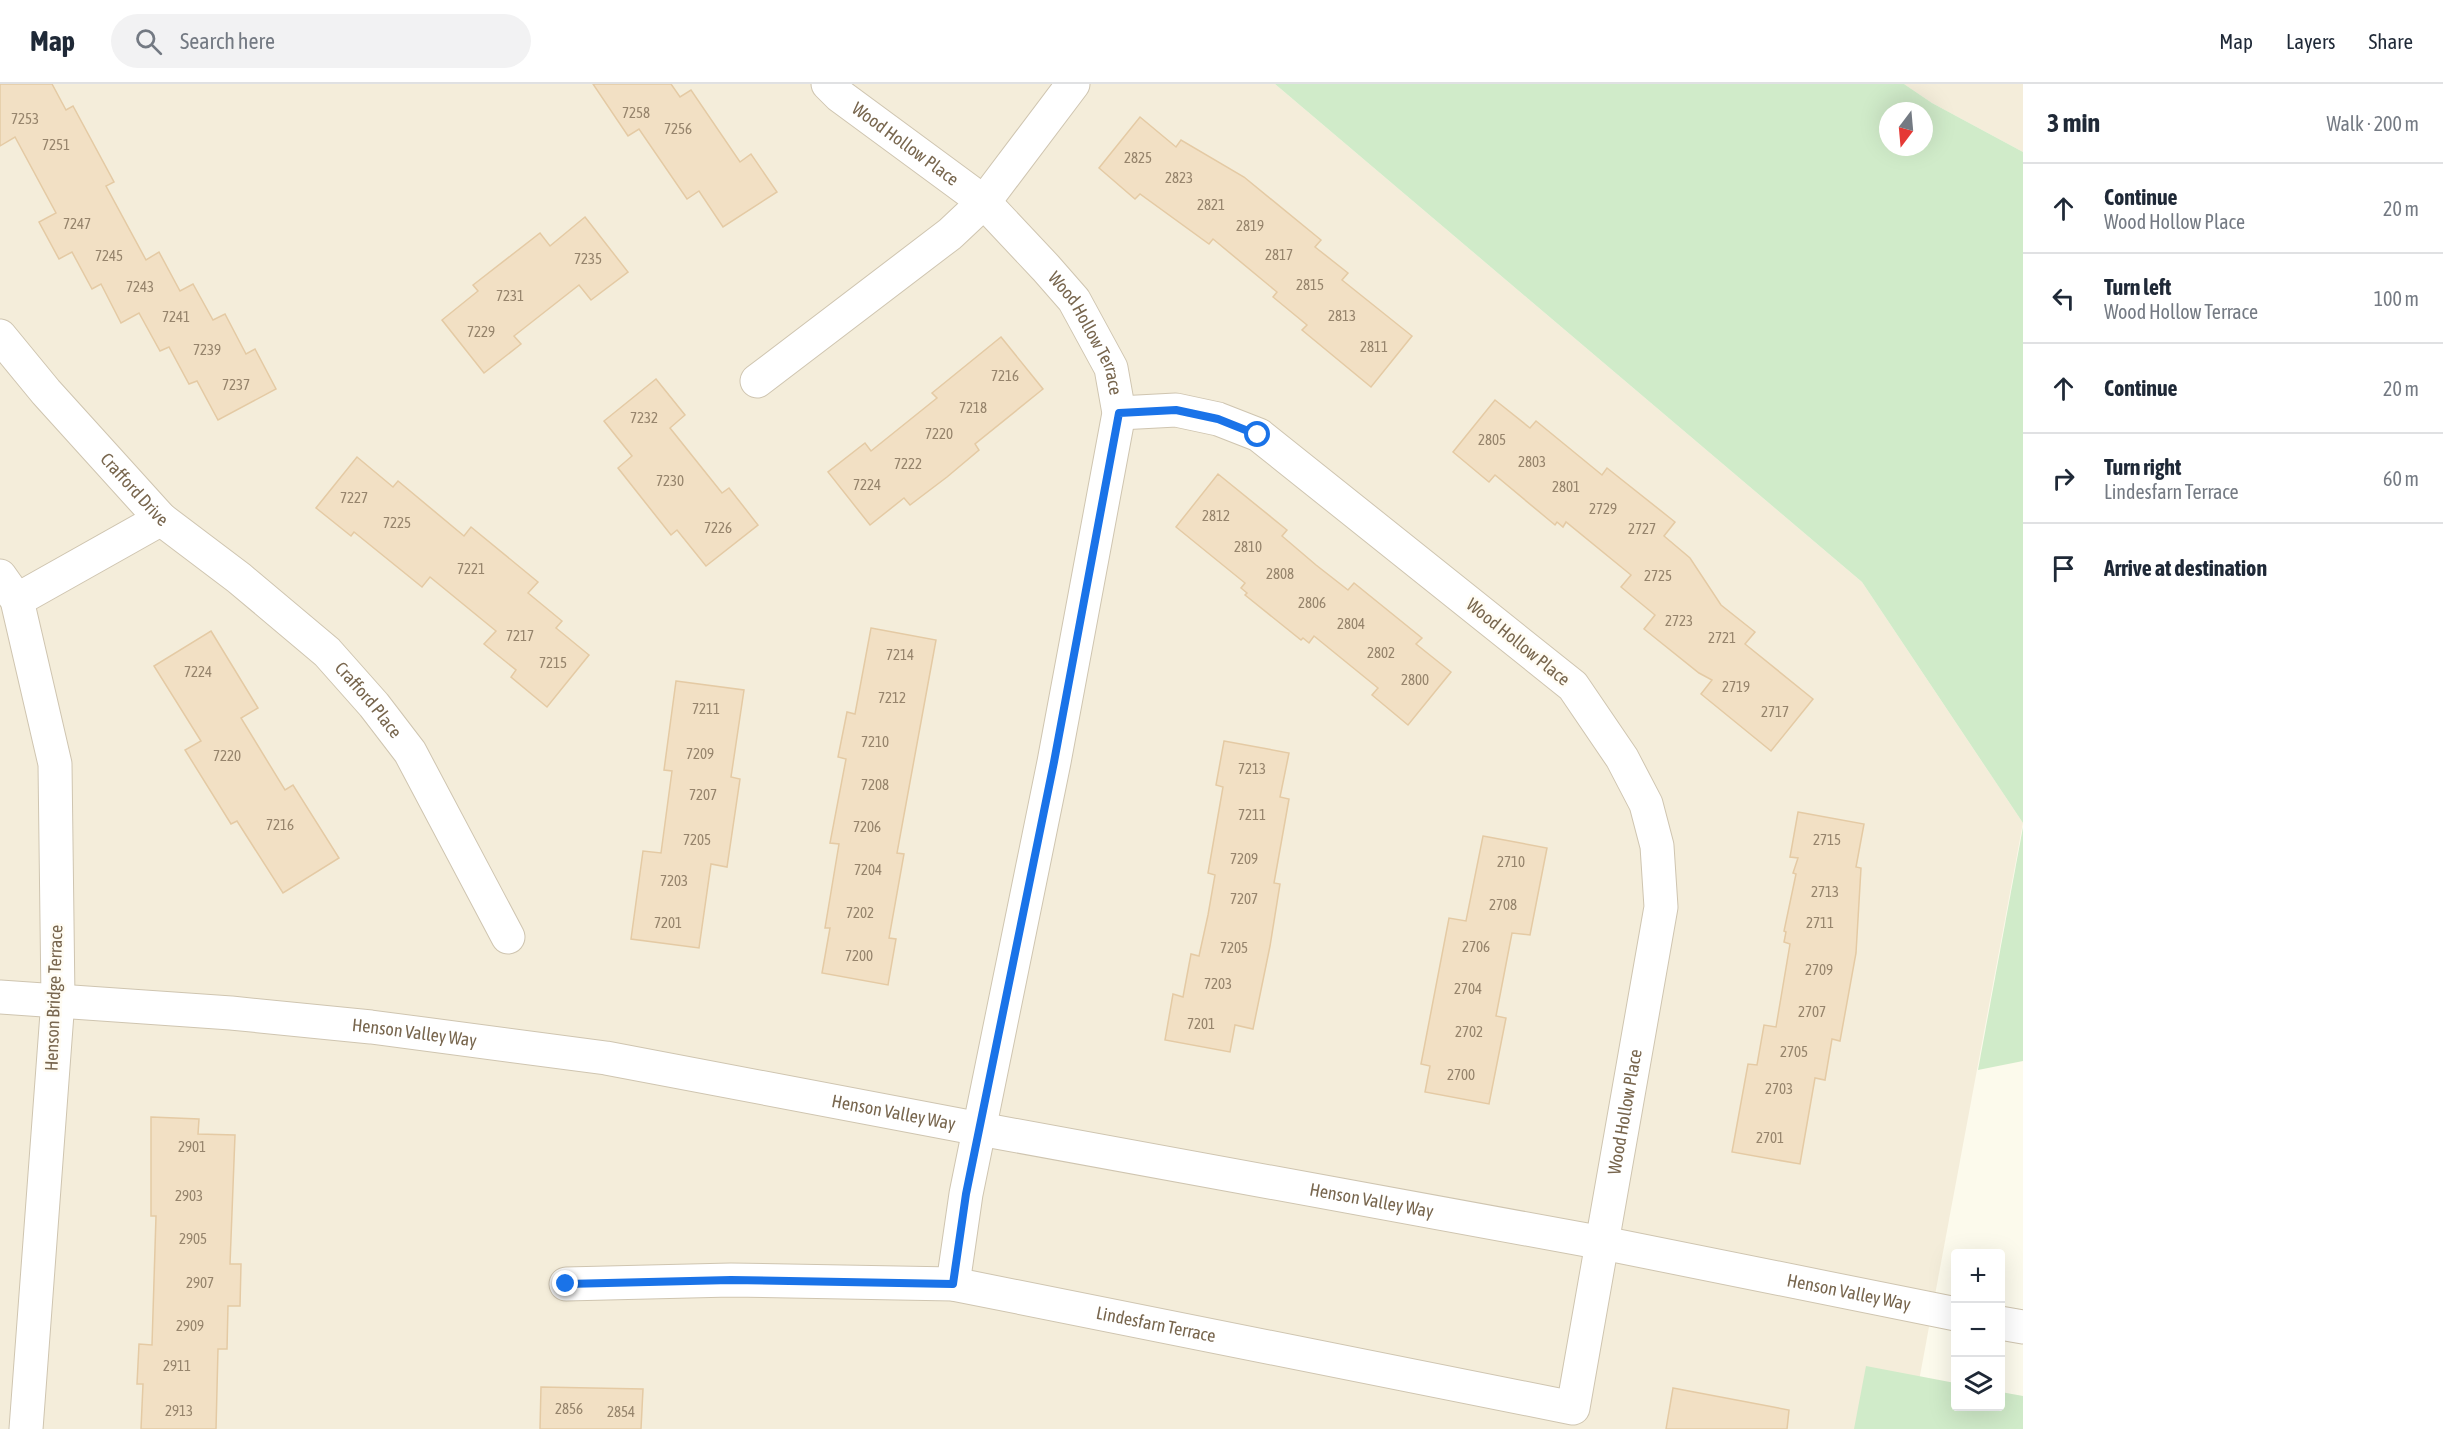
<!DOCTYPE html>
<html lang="en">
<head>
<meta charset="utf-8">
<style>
	body { margin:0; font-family:"Asap Condensed",sans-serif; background:#f2f2f3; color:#1f2937 }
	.controls { position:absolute; right:18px; bottom:18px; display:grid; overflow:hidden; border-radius:6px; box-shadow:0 6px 24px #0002 }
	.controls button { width:54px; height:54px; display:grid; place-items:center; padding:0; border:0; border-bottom:2px solid #e0e1e3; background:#fff; color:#1f2937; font:30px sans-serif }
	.compass { position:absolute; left:1879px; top:18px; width:54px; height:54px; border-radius:50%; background:#fff; box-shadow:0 6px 24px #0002; rotate:196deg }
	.stop { position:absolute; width:18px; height:18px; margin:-14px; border:4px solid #1a73e8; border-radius:50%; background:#fff }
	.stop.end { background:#1a73e8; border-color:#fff; box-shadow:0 2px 6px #0008 }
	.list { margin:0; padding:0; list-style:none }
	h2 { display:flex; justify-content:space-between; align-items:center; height:78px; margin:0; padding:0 24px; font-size:26px }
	h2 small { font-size:20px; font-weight:400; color:#747a83 }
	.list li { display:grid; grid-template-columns:39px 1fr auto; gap:18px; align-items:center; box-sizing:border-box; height:90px; padding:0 24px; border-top:2px solid #e0e1e3 }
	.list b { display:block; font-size:22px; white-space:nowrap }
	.list p { margin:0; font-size:20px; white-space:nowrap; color:#747a83 }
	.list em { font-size:20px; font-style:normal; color:#747a83 }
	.icon { flex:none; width:33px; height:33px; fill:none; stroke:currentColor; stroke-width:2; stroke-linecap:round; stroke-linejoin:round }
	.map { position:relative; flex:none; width:2023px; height:1345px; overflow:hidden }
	header { display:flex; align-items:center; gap:36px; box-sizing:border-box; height:84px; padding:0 30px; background:#fff; border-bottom:2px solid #e0e1e3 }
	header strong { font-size:28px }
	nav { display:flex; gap:33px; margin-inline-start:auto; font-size:21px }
	.search { width:420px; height:54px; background:#f2f2f3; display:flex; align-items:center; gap:15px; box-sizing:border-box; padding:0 21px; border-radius:33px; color:#747a83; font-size:22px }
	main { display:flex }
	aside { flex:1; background:#fff }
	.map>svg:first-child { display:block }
	.residential { fill:#f4edda }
	.green { fill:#d0ebc9; fill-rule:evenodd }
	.building { fill:#f2e0c4; stroke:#e4caa4; stroke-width:1.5 }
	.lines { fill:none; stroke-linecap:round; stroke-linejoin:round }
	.minor-casing { stroke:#cfc5b0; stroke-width:35 }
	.minor { stroke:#fff; stroke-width:33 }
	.route { stroke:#1a73e8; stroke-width:8 }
	.labels { text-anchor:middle; stroke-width:5; stroke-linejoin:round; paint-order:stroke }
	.number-label { font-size:15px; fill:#96846c }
	.street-label { font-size:18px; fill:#78664e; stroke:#fffcf3 }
</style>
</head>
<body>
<header>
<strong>Map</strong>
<div class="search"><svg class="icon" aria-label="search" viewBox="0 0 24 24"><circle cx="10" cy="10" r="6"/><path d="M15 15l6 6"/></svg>Search here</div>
<nav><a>Map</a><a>Layers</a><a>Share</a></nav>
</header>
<main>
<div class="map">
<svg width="2023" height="1345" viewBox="0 0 2023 1345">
	<rect width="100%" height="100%" fill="#fcfaec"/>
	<g class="residential">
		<polygon points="0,0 1275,0 1862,498 2023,739 1910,1345 0,1345"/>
		<polygon points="1904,0 2023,0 2023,68 1932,19"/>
	</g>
	<g class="green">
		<path d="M1275 0H1904L1932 19 2023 68V739L1862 498ZM1888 27H1924V63H1888Z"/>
		<polygon points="2023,743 2023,977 1978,986"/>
		<polygon points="1866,1282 1955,1299 1956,1322 2000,1322 2001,1308 2023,1312 2023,1345 1854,1345"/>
	</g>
	<g class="building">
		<polygon points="0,0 52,0 66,26 73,22 114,98 106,102 146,176 159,168 180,207 193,200 213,236 225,230 246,270 255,265 276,305 218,336 197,297 189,300 169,263 160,267 139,229 121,239 101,200 92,205 72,168 59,175 39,138 56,129 15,53 0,62"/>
		<polygon points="593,0 671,0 680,13 691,6 740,78 751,70 777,108 723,143 699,107 687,115 639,45 628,52"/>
		<polygon points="1140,33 1176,63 1181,56 1244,93 1321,156 1315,163 1348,189 1342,196 1412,252 1371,303 1302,246 1307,241 1273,213 1277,208 1213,155 1209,160 1140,110 1135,115 1099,84"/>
		<polygon points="585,133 628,188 591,216 579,201 514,252 521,260 484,289 442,236 478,207 473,201 540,149 550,162"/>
		<polygon points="1001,253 1043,305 975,360 979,366 947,393 910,421 904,414 870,441 828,388 865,359 871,367 937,314 932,309"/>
		<polygon points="656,295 685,331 670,344 722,409 729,404 758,441 706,482 677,446 671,451 618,384 632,372 604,337"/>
		<polygon points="1495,316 1530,344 1536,337 1602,391 1607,384 1675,438 1664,452 1690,474 1721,521 1755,548 1745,560 1813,615 1771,667 1701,610 1712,596 1699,589 1644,545 1655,531 1621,503 1631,491 1566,438 1563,443 1557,438 1555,441 1495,391 1489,398 1453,368"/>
		<polygon points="357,373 393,403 398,397 464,452 471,443 538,498 528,509 562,537 556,544 589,571 547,623 511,593 516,586 484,560 496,547 430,493 422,503 354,448 351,452 316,424"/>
		<polygon points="1218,390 1287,446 1282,452 1316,481 1348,506 1354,499 1422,554 1416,560 1451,588 1408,641 1372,611 1378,604 1314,552 1309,559 1303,554 1301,556 1245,511 1247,509 1241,504 1245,499 1176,443"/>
		<polygon points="871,544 936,556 897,769 904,770 889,854 896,855 888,901 822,889 830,844 825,844 839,760 830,759 846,675 838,673 847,628 855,630"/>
		<polygon points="211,547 258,624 241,634 285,706 293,701 339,774 283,809 237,737 231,740 185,666 201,657 154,582"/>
		<polygon points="676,597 744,606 731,693 740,695 727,783 711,780 699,864 631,855 643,767 661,769 672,687 664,686"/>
		<polygon points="1224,657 1289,669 1280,713 1289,715 1274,799 1280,800 1270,862 1253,945 1235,941 1230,968 1165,956 1173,910 1183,913 1191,870 1199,872 1208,831 1215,791 1208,789 1223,703 1216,701"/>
		<polygon points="1798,728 1864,740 1856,783 1861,784 1856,869 1840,957 1832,955 1825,996 1815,994 1800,1080 1732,1068 1748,980 1757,981 1764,941 1776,943 1790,860 1784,858 1786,848 1784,847 1796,790 1793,789 1798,774 1790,773"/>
		<polygon points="1483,752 1547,764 1530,851 1512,849 1496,932 1506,934 1489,1020 1425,1008 1430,982 1421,980 1449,834 1466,837"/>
		<polygon points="151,1033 199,1035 198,1050 235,1051 230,1180 241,1180 240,1222 228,1222 227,1265 218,1265 216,1345 141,1345 143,1300 137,1300 139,1260 152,1261 156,1132 151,1132"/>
		<polygon points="541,1303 643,1305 641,1345 540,1345"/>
		<polygon points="1673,1304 1789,1326 1787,1345 1666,1345"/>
	</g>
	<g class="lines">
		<g class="minor-casing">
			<g id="minor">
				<path id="s1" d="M828 0 840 12 984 118 1046 184 1074 216 1111 284 1119 329 1054 678 966 1110 953 1200"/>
				<path id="s2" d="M0 252 46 308 161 435 239 494 327 568 374 621 410 668 508 853"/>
				<polyline points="757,297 950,150 984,118 1073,0"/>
				<polyline points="0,492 17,516 55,680 58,916 26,1345"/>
				<polyline points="17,516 161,435"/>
				<path id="s3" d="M0 913 231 929 371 943 606 974 980 1045 1603 1159 1956 1230"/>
				<path id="s4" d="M566 1200 731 1196 953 1200 1573 1324 1661 823 1657 762 1646 720 1622 674 1573 602 1259 351 1218 335 1176 326 1119 329"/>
				<polyline points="2000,1239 2023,1243"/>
			</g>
		</g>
		<use href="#minor" class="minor"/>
	</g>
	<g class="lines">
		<polyline class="route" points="566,1200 731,1196 953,1200 966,1110 1054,678 1119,329 1176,326 1218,335 1258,351"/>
	</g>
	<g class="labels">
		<g class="number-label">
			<text x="636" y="34">7258</text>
			<text x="25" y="40">7253</text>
			<text x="678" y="50">7256</text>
			<text x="56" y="66">7251</text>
			<text x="1138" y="79">2825</text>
			<text x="1179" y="99">2823</text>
			<text x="1211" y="126">2821</text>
			<text x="77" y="145">7247</text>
			<text x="1250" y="147">2819</text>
			<text x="1279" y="176">2817</text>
			<text x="109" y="177">7245</text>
			<text x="588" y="180">7235</text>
			<text x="1310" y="206">2815</text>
			<text x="140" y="208">7243</text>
			<text x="510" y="217">7231</text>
			<text x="1342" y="237">2813</text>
			<text x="176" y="238">7241</text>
			<text x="481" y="253">7229</text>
			<text x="1374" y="268">2811</text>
			<text x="207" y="271">7239</text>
			<text x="1005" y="297">7216</text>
			<text x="236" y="306">7237</text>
			<text x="973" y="329">7218</text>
			<text x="644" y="339">7232</text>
			<text x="939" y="355">7220</text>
			<text x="1492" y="361">2805</text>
			<text x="1532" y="383">2803</text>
			<text x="908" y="385">7222</text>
			<text x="670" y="402">7230</text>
			<text x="867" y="406">7224</text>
			<text x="1566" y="408">2801</text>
			<text x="354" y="419">7227</text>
			<text x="1603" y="430">2729</text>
			<text x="1216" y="437">2812</text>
			<text x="397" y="444">7225</text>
			<text x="718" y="449">7226</text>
			<text x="1642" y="450">2727</text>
			<text x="1248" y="468">2810</text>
			<text x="471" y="490">7221</text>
			<text x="1280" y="495">2808</text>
			<text x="1658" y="497">2725</text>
			<text x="1312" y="524">2806</text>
			<text x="1679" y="542">2723</text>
			<text x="1351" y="545">2804</text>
			<text x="520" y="557">7217</text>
			<text x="1722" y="559">2721</text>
			<text x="1381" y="574">2802</text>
			<text x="900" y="576">7214</text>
			<text x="553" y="584">7215</text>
			<text x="198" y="593">7224</text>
			<text x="1415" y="601">2800</text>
			<text x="1736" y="608">2719</text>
			<text x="892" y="619">7212</text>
			<text x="706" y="630">7211</text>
			<text x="1775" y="633">2717</text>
			<text x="875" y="663">7210</text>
			<text x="700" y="675">7209</text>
			<text x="227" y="677">7220</text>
			<text x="1252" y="690">7213</text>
			<text x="875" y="706">7208</text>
			<text x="703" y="716">7207</text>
			<text x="1252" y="736">7211</text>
			<text x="280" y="746">7216</text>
			<text x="867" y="748">7206</text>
			<text x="697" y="761">7205</text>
			<text x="1827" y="761">2715</text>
			<text x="1244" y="780">7209</text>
			<text x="1511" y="783">2710</text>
			<text x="868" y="791">7204</text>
			<text x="674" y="802">7203</text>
			<text x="1825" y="813">2713</text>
			<text x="1244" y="820">7207</text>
			<text x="1503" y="826">2708</text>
			<text x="860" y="834">7202</text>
			<text x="668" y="844">7201</text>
			<text x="1820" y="844">2711</text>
			<text x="1476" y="868">2706</text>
			<text x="1234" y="869">7205</text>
			<text x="859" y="877">7200</text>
			<text x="1819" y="891">2709</text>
			<text x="1218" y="905">7203</text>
			<text x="1468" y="910">2704</text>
			<text x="1812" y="933">2707</text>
			<text x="1201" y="945">7201</text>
			<text x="1469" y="953">2702</text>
			<text x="1794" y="973">2705</text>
			<text x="1461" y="996">2700</text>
			<text x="1779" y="1010">2703</text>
			<text x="1770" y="1059">2701</text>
			<text x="192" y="1068">2901</text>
			<text x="189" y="1117">2903</text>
			<text x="193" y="1160">2905</text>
			<text x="200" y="1204">2907</text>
			<text x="190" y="1247">2909</text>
			<text x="177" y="1287">2911</text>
			<text x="569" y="1330">2856</text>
			<text x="179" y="1332">2913</text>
			<text x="621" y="1333">2854</text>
		</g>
		<g class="street-label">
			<text dy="6" stroke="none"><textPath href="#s1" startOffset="98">Wood Hollow Place</textPath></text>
			<text dy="6" stroke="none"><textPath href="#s1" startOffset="364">Wood Hollow Terrace</textPath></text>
			<text dy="6" stroke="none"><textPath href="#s2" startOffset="204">Crafford Drive</textPath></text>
			<text transform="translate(1518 558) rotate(39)" y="6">Wood Hollow Place</text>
			<text dy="6" stroke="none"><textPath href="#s2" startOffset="520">Crafford Place</textPath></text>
			<text transform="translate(54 914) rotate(-88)" y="6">Henson Bridge Terrace</text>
			<text dy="6" stroke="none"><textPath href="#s3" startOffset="416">Henson Valley Way</textPath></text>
			<text dy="6" stroke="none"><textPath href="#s4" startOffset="1320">Wood Hollow Place</textPath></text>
			<text dy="6" stroke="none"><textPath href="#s3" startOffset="902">Henson Valley Way</textPath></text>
			<text dy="6" stroke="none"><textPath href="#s3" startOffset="1388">Henson Valley Way</textPath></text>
			<text dy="6" stroke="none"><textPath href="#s3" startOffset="1874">Henson Valley Way</textPath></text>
			<text dy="6" stroke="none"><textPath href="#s4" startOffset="594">Lindesfarn Terrace</textPath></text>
		</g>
	</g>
</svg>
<div class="controls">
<button>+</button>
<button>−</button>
<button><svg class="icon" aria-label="layers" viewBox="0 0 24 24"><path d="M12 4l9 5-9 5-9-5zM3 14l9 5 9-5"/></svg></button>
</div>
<svg class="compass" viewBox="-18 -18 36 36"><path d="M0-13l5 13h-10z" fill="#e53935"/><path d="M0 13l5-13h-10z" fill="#747a83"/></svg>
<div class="stop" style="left:1258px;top:351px"></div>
<div class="stop end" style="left:566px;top:1200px"></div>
</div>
<aside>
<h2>3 min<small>Walk · 200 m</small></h2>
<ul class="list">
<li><svg class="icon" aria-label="ahead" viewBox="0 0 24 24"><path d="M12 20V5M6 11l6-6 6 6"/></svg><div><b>Continue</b><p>Wood Hollow Place</p></div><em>20 m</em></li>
<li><svg class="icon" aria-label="left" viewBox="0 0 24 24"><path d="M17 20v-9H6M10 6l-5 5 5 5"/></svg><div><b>Turn left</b><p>Wood Hollow Terrace</p></div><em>100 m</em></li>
<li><svg class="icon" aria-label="ahead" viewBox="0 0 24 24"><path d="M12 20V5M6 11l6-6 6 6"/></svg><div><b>Continue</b></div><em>20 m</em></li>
<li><svg class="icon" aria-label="right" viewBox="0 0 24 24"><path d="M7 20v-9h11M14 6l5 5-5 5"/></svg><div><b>Turn right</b><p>Lindesfarn Terrace</p></div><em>60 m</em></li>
<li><svg class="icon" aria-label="arrive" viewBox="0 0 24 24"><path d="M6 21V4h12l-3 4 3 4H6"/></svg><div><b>Arrive at destination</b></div></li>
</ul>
</aside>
</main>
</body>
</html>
